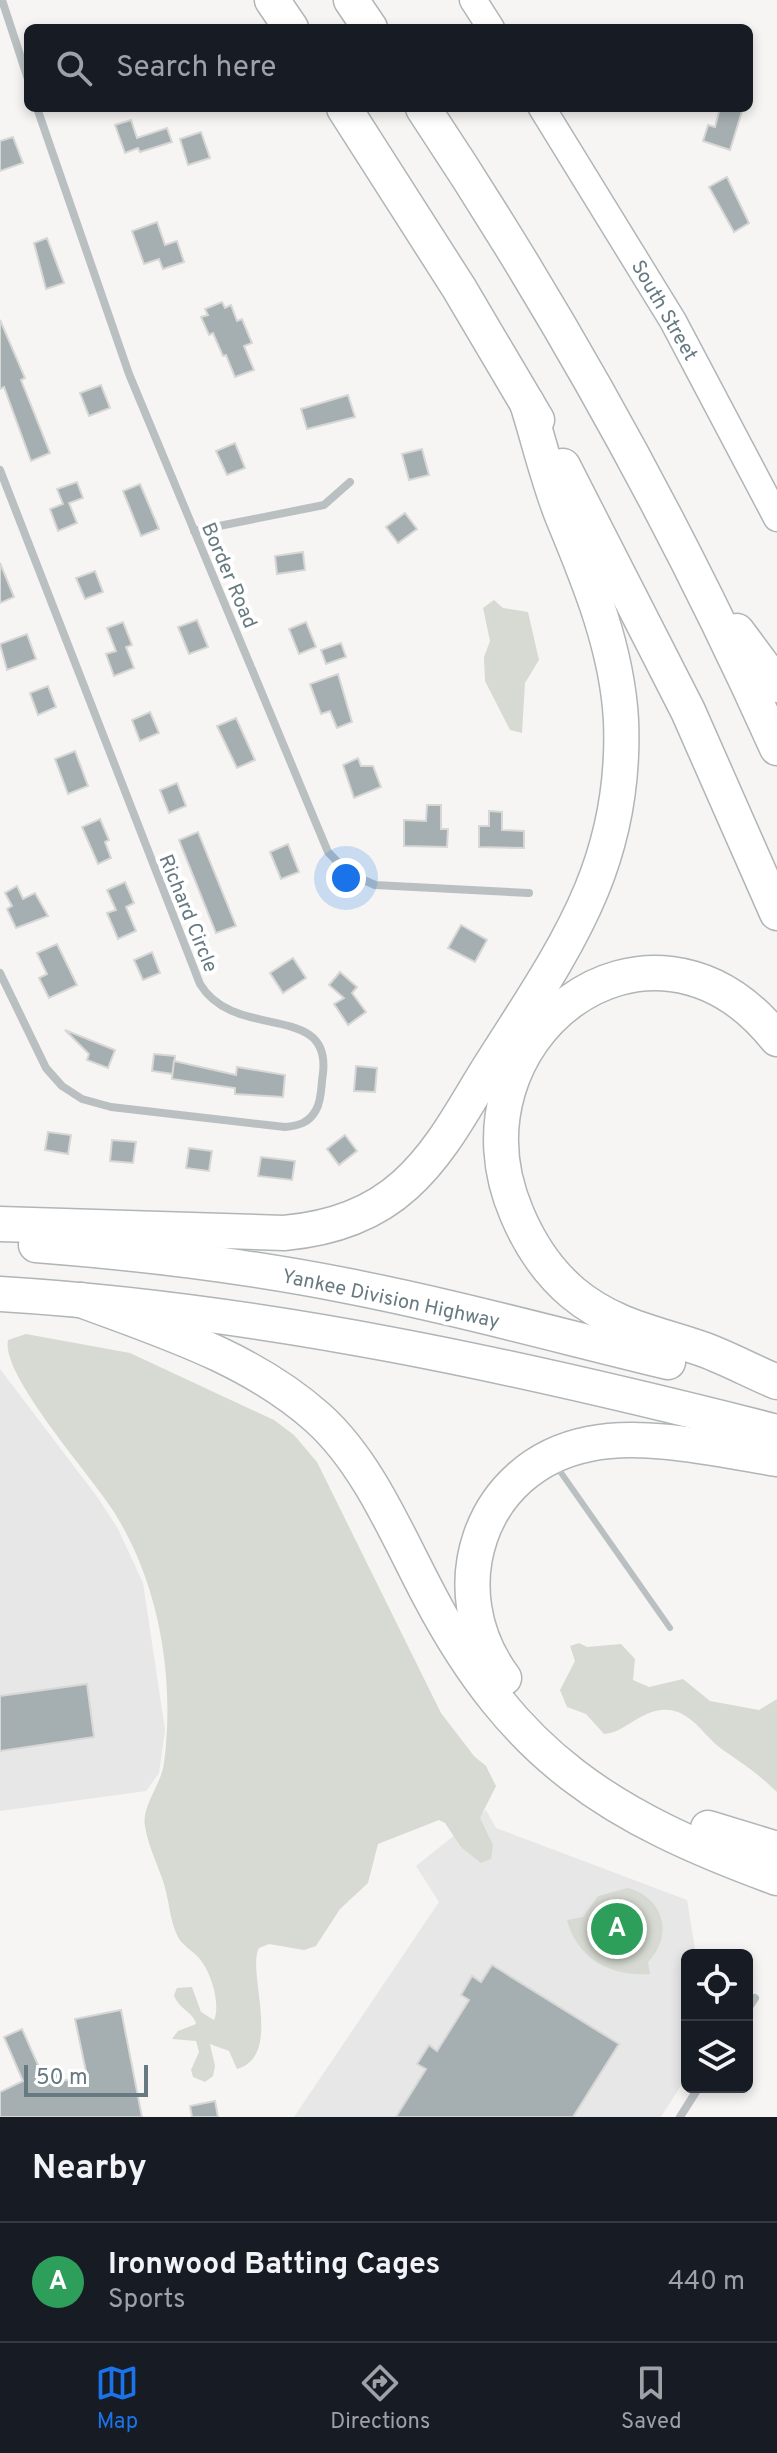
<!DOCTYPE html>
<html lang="en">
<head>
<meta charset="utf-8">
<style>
	body { margin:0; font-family:Overpass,sans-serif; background:#20242c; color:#f1f3f6 }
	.controls { position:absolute; right:24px; bottom:24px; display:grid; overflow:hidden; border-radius:12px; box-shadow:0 4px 12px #0003 }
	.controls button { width:72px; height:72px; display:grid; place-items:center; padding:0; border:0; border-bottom:2px solid #363941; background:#171b24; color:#f1f3f6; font:40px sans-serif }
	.scale { position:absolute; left:24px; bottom:20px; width:124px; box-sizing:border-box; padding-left:8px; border:4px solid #677981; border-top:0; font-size:22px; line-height:28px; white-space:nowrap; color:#677981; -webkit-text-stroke:6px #fff; paint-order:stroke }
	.you { position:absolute; left:346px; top:878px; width:28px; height:28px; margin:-20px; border:6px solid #fff; border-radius:50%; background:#1a73e8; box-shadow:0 0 0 12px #1a73e833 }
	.badge { display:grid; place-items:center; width:52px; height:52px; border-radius:50%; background:#1a73e8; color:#fff; font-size:26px; font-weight:700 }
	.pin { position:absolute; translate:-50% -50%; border:4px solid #fff; box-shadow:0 2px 8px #0006 }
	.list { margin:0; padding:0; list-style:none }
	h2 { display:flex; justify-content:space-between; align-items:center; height:104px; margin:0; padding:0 32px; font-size:34px }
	h2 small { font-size:26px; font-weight:400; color:#9ea1a6 }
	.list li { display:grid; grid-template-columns:52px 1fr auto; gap:24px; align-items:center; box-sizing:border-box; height:120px; padding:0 32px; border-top:2px solid #363941 }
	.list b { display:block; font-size:30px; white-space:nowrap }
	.list p { margin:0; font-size:26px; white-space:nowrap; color:#9ea1a6 }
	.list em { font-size:26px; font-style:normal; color:#9ea1a6 }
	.icon { flex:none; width:44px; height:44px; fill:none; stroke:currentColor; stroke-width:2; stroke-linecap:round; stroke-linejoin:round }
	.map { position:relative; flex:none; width:777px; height:2117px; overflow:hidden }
	.search { position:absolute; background:#171b24; box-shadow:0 4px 12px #0003; left:24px; right:24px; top:24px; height:88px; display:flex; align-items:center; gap:20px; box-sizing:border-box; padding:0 28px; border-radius:12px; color:#9ea1a6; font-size:30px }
	.sheet { height:224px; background:#171b24 }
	nav { display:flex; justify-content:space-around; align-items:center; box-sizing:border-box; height:112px; border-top:2px solid #363941; background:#171b24; font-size:22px; color:#9ea1a6 }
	nav a { display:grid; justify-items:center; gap:4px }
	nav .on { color:#1a73e8 }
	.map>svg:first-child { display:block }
	.built { fill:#e6e7e6 }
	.green { fill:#d6dad2 }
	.building { fill:#a5aeb1; stroke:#d7d7d5; stroke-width:2 }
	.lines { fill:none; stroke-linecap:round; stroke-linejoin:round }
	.secondary-casing { stroke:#afb6b9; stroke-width:29 }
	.highway-casing { stroke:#b0b5b7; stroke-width:37 }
	.lane { stroke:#bac0c2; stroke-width:6 }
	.street { stroke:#bac0c2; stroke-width:8 }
	.secondary { stroke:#fff; stroke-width:26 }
	.highway { stroke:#fff; stroke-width:34 }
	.labels { text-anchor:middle; stroke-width:8; stroke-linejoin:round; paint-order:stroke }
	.street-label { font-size:20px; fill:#677981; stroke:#fff }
</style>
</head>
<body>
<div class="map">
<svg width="777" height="2117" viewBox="0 0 777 2117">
	<rect width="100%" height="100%" fill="#f6f5f3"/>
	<g class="built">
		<polygon points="0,1369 98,1498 118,1529 143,1583 165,1730 159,1773 146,1791 0,1811"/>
		<polygon points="486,1810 496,1828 687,1900 696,1955 687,1955 687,2076 661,2117 294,2117 439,1902 416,1866"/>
	</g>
	<g class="green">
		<polygon points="494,600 503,608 528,612 539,660 525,683 522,733 510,730 485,681 484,657 490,641 483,608"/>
		<path d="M26 1334 130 1353 274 1420 294 1435 317 1462 441 1713 474 1756 486 1766 496 1786 480 1818 493 1845 491 1859 481 1863 461 1847 445 1823 439 1820 378 1844 368 1883 340 1909 316 1946 304 1950 269 1944 259 1948C246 1971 284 2056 237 2069L229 2051 210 2044 215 2066 213 2076 205 2082 193 2077 191 2070 199 2052 196 2041 172 2039 178 2031 196 2024C194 2012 178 2009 174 1995L177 1988 192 1987 201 2012 214 2020C221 2004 211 1972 199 1958 193 1951 182 1945 178 1937 170 1922 169 1900 164 1884 158 1865 148 1846 145 1826 141 1807 162 1783 164 1763 175 1679 160 1585 114 1512 94 1479 0 1375 8 1340Z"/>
		<path d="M579 1643 587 1647 621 1644 635 1659 633 1680 649 1687 683 1679 710 1701 759 1710 777 1699V1792C756 1772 746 1766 723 1750 703 1736 690 1707 661 1710 637 1713 624 1733 604 1734L586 1714 567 1707 560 1690 575 1661 570 1646Z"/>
		<path d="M628 1888C664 1898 674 1935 648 1962L650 1974C612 1977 577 1959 567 1920L583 1917 598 1896Z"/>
	</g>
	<g class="building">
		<polygon points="720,108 743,108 730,150 703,141 708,125 715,127"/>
		<polygon points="131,120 137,138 167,128 172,142 140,152 138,148 125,153 115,125"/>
		<polygon points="201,132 210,158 188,165 180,139"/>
		<polygon points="13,137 23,163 0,171 0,141"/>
		<polygon points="727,177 749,223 734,232 709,187"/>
		<polygon points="157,222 165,245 177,241 184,262 163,269 159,259 144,264 132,231"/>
		<polygon points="47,238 64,283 46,289 34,243"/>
		<polygon points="222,302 225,308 231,305 237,321 242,319 252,343 244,346 254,370 235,377 226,355 223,356 213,333 209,335 201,317 208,315 205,309"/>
		<polygon points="0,320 25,378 21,380 50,453 31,461 4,387 0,389"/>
		<polygon points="101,385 110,408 89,416 80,393"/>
		<polygon points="348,395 355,417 307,429 301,409"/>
		<polygon points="235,443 245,468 227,475 216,451"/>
		<polygon points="422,449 429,475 409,480 402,454"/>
		<polygon points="77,482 83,498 69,503 77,523 58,531 50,509 63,504 57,489"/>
		<polygon points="140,484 159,529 141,536 123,491"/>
		<polygon points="405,513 417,529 398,543 386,527"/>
		<polygon points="303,552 305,570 277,574 275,556"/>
		<polygon points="0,563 14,597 0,603"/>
		<polygon points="95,571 103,592 85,599 76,578"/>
		<polygon points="197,620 208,647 189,654 178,627"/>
		<polygon points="123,622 132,645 126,647 134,668 114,676 106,654 116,651 107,628"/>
		<polygon points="306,622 316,647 299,654 289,629"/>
		<polygon points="27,634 36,659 7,670 0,644"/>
		<polygon points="341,643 346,657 326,664 321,650"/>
		<polygon points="338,674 352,722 337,728 330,711 321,714 310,684"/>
		<polygon points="48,686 56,707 38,715 30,693"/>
		<polygon points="150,712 159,733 140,741 132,720"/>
		<polygon points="236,718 255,760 237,768 217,726"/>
		<polygon points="75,751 88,786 68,794 55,759"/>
		<polygon points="358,758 361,766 373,766 381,787 354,798 343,765"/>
		<polygon points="177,783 186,806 169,813 160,790"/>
		<polygon points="427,805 441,805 441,829 448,829 447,847 404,846 404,820 426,821"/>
		<polygon points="489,811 502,812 502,830 524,831 524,848 479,847 479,826 489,826"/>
		<polygon points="100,819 109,840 105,842 111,858 98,864 82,827"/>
		<polygon points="198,832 236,926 216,933 179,840"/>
		<polygon points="288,844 299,872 281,879 270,852"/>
		<polygon points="125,882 134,903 126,907 136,931 118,939 107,913 116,910 107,890"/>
		<polygon points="17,886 23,899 35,893 48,916 16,928 7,909 12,906 5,893"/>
		<polygon points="461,925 487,940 475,962 448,948"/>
		<polygon points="57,944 77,985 49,998 39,978 47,974 37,953"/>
		<polygon points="152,952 160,973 143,980 134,960"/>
		<polygon points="293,958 306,978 283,993 270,973"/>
		<polygon points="340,972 357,987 352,993 366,1012 348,1025 334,1004 344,998 329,985"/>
		<polygon points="65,1030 115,1050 108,1068 87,1060 89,1054"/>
		<polygon points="154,1054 175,1056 173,1074 152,1071"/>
		<polygon points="174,1061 236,1075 237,1067 285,1075 283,1097 235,1094 235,1088 172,1079"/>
		<polygon points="356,1066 377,1068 375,1092 354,1091"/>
		<polygon points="48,1132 71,1135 68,1154 45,1150"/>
		<polygon points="345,1135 357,1151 339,1165 327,1149"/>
		<polygon points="112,1140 136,1142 133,1163 110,1161"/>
		<polygon points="189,1148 212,1151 209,1171 186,1168"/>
		<polygon points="261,1157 295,1161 292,1180 258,1176"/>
		<polygon points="87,1684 94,1737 0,1751 0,1696"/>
		<polygon points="632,1905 641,1936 610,1914 626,1914"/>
		<polygon points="492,1965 619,2044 573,2117 396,2117 426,2069 417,2064 429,2045 437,2051 469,2000 461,1995 472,1976 481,1982"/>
		<polygon points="121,2010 142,2117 0,2117 0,2092 23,2081 4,2037 22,2029 42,2074 56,2068 61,2081 87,2076 75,2019"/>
		<polygon points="215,2101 218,2117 192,2117 190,2106"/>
	</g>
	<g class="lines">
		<g class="secondary-casing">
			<g id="secondary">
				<polyline points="473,0 491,28"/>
				<polyline points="542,108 673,321 777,518"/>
			</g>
		</g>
		<g class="highway-casing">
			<g id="highway">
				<polyline points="272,0 291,28"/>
				<polyline points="351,0 370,28"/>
				<polyline points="344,108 459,288 537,420"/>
				<path d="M423 108C558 311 677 525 777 748"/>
				<polyline points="563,466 688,711 777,913"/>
				<polyline points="737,631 777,685"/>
				<path d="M777 1039C649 878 442 1041 517 1214 530 1245 547 1271 573 1293 614 1327 657 1333 705 1350 729 1359 753 1372 777 1382"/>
				<path d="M0 1224 284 1233C329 1229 371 1216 405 1185 443 1151 465 1105 492 1063 565 948 627 864 621 720 617 649 590 583 563 518 548 481 539 441 527 403"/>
				<path d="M36 1245C139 1253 241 1265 343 1285 452 1306 560 1336 668 1362"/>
				<path d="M0 1294C264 1310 522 1367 777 1432"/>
				<path d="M81 1300C164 1331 251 1358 318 1418 369 1464 398 1537 430 1597 515 1758 610 1817 777 1878"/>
				<path d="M504 1678C439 1591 478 1466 589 1444 645 1432 721 1450 777 1459"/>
				<polyline points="708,1828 777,1849"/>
			</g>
		</g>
		<polyline class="lane" points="557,1467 670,1628"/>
		<g class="street">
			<polyline points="2,0 28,79"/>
			<polyline points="37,108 129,374 328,852 348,873 375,885 529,893"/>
			<path d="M0 470 200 984C235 1042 331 1001 323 1073 321 1085 322 1100 316 1110 309 1123 298 1126 285 1127L111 1107 82 1099 62 1086 46 1068 0 973"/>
			<polyline points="194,531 324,505 350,482"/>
			<polyline points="747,2010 755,1998"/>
			<polyline points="680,2117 699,2087"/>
		</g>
		<use href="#secondary" class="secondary"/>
		<use href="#highway" class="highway"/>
	</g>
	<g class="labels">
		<g class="street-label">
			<text transform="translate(665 310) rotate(60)" y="7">South Street</text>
			<text transform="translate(230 575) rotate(67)" y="7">Border Road</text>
			<text transform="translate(189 913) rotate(68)" y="7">Richard Circle</text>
			<text transform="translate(391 1298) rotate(12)" y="7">Yankee Division Highway</text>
		</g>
	</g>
</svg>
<div class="controls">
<button><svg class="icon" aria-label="locate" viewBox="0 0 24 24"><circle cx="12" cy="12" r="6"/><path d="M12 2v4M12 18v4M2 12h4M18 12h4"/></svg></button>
<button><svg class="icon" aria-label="layers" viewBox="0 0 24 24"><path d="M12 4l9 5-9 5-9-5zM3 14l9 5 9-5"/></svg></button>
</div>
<div class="scale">50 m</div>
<div class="you"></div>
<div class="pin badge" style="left:617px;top:1929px;background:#2e9e5b">A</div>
<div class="search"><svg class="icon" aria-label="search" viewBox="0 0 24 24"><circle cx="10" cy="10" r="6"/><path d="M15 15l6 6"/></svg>Search here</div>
</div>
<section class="sheet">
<h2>Nearby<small></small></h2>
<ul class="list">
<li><span class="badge" style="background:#2e9e5b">A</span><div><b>Ironwood Batting Cages</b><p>Sports</p></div><em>440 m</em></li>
</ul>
</section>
<nav>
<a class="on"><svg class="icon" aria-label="map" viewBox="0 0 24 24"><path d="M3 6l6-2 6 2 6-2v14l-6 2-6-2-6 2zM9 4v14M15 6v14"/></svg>Map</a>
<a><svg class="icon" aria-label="directions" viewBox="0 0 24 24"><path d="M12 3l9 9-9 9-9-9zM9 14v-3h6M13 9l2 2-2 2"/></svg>Directions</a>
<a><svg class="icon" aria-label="saved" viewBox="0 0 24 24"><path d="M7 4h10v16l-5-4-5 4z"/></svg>Saved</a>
</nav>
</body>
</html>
